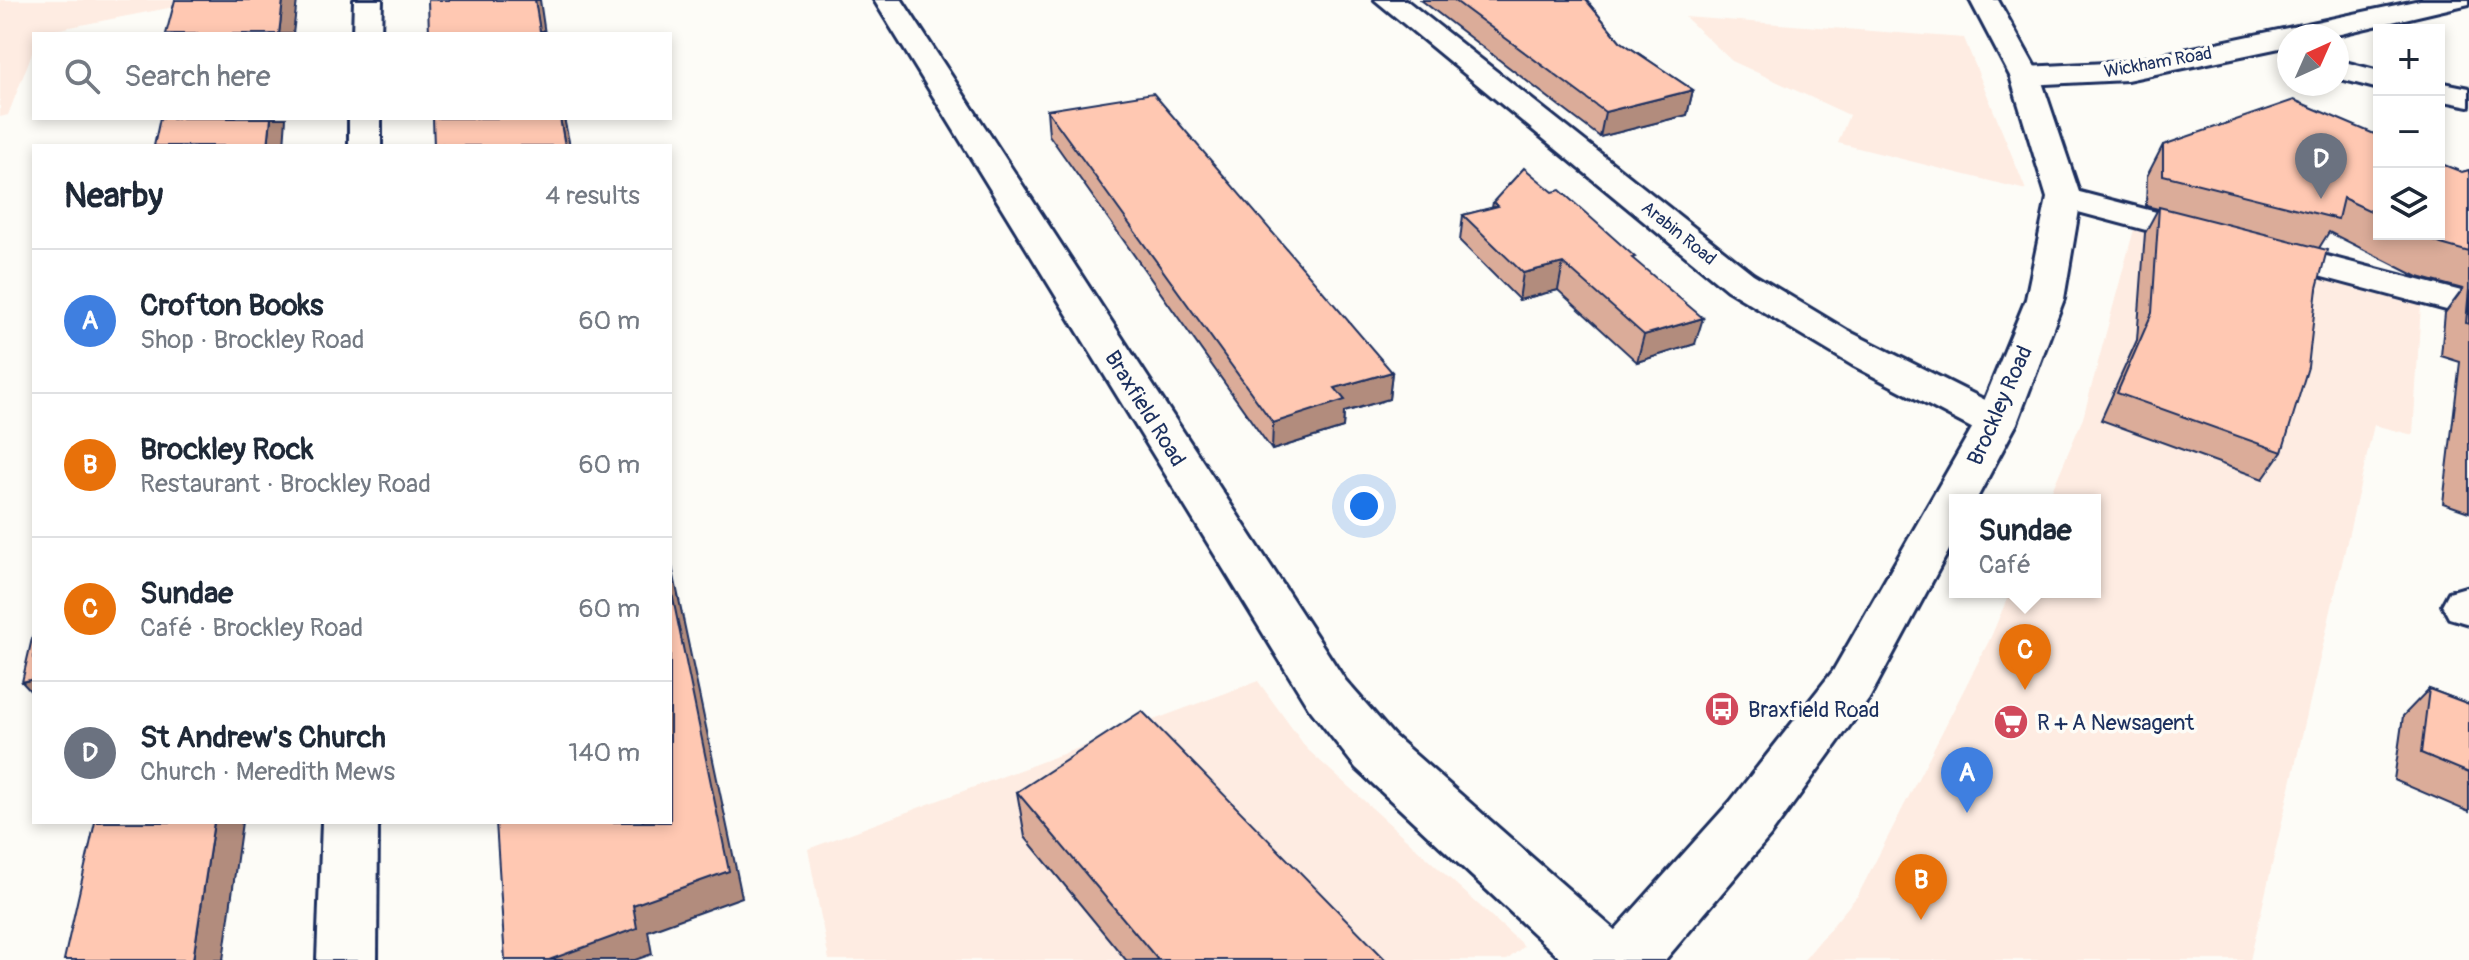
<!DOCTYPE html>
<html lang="en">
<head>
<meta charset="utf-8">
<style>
	body { margin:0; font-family:Pangolin,sans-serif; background:#f2f2f3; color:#1f2937 }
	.controls { position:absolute; right:24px; top:24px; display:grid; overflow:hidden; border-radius:0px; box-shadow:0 4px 12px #0003 }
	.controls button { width:72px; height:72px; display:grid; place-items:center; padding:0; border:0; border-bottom:2px solid #e0e1e3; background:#fff; color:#1f2937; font:40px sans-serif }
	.compass { position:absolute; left:2277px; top:24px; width:72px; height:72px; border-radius:50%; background:#fff; box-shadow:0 4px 12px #0003; rotate:45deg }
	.you { position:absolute; left:1364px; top:506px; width:28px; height:28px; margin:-20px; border:6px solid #fff; border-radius:50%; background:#1a73e8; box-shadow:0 0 0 12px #1a73e833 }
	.badge { display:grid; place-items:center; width:52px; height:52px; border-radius:50%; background:#d1495b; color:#fff; font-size:26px; font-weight:700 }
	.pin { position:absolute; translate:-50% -66px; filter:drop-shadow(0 2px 4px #0008) }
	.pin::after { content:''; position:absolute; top:42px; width:28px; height:24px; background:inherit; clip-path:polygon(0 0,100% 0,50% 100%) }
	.popup { position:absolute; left:1949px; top:494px; width:152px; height:104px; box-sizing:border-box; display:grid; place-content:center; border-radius:0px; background:#fff; filter:drop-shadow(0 2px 6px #0005); font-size:26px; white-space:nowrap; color:#747a83 }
	.popup b { font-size:30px; color:#1f2937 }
	.popup::after { content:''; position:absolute; left:50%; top:100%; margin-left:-16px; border:16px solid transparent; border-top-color:#fff }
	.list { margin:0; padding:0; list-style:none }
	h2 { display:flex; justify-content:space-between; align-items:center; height:104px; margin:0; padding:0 32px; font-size:34px }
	h2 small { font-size:26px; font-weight:400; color:#747a83 }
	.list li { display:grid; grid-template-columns:52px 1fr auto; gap:24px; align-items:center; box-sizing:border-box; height:144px; padding:0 32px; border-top:2px solid #e0e1e3 }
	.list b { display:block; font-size:30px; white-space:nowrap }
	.list p { margin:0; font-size:26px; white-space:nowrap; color:#747a83 }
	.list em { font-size:26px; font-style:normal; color:#747a83 }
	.icon { flex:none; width:44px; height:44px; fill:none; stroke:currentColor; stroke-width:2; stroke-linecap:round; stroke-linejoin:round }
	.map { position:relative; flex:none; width:2469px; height:960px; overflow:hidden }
	.search { position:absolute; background:#fff; box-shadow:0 4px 12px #0003; left:32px; top:32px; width:640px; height:88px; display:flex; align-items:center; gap:20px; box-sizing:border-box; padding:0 28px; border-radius:0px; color:#747a83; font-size:30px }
	.panel { position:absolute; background:#fff; box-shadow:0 4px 12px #0003; left:32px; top:144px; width:640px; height:680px; border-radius:0px }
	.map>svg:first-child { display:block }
	.built { fill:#feece2 }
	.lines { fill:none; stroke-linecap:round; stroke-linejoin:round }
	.minor-casing { stroke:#1b2f5e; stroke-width:6 }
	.major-casing { stroke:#1b2f5e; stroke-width:6 }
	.minor { fill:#fdfcf7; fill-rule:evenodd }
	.major { fill:#fdfcf7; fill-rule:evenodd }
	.wall { fill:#dbac99; stroke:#1b2f5e; stroke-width:2 }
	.shaded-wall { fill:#b28c7d; stroke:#1b2f5e; stroke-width:2 }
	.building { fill:#ffc8b2; stroke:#1b2f5e; stroke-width:2 }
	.labels { text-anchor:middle; stroke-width:7; stroke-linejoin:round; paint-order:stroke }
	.far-street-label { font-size:18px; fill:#1b2f5e; stroke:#fdfcf7 }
	.street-label { font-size:22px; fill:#1b2f5e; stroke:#fdfcf7 }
	.poi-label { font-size:22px; fill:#1b2f5e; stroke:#fdfcf7; text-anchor:start }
</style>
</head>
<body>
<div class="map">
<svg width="2469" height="960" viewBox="0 0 2469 960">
	<rect width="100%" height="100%" fill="#fdfcf7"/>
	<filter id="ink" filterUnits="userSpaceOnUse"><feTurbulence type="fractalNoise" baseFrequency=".0125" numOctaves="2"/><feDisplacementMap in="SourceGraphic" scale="16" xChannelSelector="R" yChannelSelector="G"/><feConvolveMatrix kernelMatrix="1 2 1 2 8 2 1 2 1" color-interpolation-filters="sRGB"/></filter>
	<g filter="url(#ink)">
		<g class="built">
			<polygon points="0,0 210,0 34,34 34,48 8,115 0,117"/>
			<polygon points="1685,17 1964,38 2026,190 1838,143 1849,115 1732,61"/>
			<polygon points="2134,229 2421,305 2413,435 2374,425 2250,960 1804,960 1858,895 1990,639 2010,592 2095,592 2095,500 2048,500 2083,418"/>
			<polygon points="1258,681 1307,749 1524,946 1507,960 829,960 808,849"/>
		</g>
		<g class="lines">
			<g class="minor-casing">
				<g id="minor">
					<polygon points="354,0 382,0 381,34 353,34"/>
					<polygon points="874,0 902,0 1345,680 1394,736 1626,940 1635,960 1562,960 1356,768 1309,708"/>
					<polygon points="1375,0 1406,0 1753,274 1848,331 2011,413 2017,423 2011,433 1996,437 1981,433 1852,365 1727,290"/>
					<polygon points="2420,0 2469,0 2469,4 2332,36 2289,36 2289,46 2127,80 2025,85 2014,82 2010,76 2014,70 2025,67 2127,62"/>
					<polygon points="2337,60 2379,71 2379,89 2337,78"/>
					<polygon points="2439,82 2469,88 2469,106 2439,100"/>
					<rect x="349" y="118" width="32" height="28"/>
					<polygon points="2064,188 2469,293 2469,316 2052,205 2047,198 2052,191"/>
					<polygon points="2466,587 2469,588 2469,624 2449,618 2442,605 2449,592"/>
					<polygon points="322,822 378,822 377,960 317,960"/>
				</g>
			</g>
			<g class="major-casing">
				<polygon id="major" points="1970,0 1998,0 2040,76 2081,198 2064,299 2017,423 1976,500 1955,500 1955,539 1869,699 1770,836 1665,960 1597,960 1606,940 1730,802 1833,671 1975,423 2026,299 2047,198 2010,76"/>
			</g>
			<use href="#minor" class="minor"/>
			<use href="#major" class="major"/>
		</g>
		<g class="wall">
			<polygon points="1421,0 1586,0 1620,41 1693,90 1687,115 1600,137"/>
			<polygon points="1047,110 1392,372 1389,399 1344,412 1343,428 1272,450 1049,135"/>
			<polygon points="2379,136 2379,234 2439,234 2462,172 2469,170 2469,512 2443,503 2460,362 2441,356 2445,313 2463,289 2418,277 2329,232 2319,248 2317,288 2282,452 2263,479 2101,420 2137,340 2145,233 2158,209 2146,206 2147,176 2163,145"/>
			<polygon points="1553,192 1635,261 1695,344 1637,362 1558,290 1519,300 1460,241 1463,215 1492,208 1493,202"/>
			<polygon points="2429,689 2469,704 2469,812 2394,780 2403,716"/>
			<polygon points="1017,792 1386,960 1126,960 1025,837"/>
		</g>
		<g class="shaded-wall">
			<polygon points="283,0 297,0 293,34 279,34"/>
			<polygon points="535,0 540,0 545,34 540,34"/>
			<polygon points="1693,90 1687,115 1600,137 1605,112"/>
			<polygon points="271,118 286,118 284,146 268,146"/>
			<polygon points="560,118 564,118 570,146 565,146"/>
			<polygon points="1563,263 1558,290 1519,300 1523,273"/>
			<polygon points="1703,318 1695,344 1637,362 1644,335"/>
			<polygon points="1392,372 1389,399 1344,412 1343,428 1272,450 1273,423 1335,388"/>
			<polygon points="670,557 742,897 648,931 652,954 635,960 549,960 633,905 670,584"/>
			<polygon points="34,679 34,695 22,682"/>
			<polygon points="214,822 242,822 223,960 193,960"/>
		</g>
		<g class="building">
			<polygon points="175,0 283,0 279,34 166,34"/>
			<polygon points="428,0 535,0 540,31 543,31 543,34 429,34"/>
			<polygon points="1454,0 1586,0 1620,41 1693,90 1605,112"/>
			<polygon points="1153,93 1392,372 1335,388 1345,400 1273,423 1047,110"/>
			<polygon points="2294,100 2379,136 2379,215 2343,198 2338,219 2163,175 2163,145"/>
			<polygon points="160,118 271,118 268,146 154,146"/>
			<polygon points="433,118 560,118 565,146 442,146 442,144 434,146"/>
			<polygon points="2439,163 2462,172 2469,170 2469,252 2441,244 2419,234 2439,234"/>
			<polygon points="1524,168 1553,192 1560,190 1635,257 1632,258 1703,318 1644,335 1563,263 1523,273 1463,215 1498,206 1493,202"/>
			<polygon points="2159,207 2327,250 2317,288 2308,367 2282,452 2117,393 2152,313"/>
			<polygon points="2469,289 2469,324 2466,323"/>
			<polygon points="670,584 729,871 633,905 637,928 549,960 505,960 496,822 670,822"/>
			<polygon points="34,630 34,679 22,682"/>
			<polygon points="2429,689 2469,704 2469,773 2421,753"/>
			<polygon points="1142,711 1386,960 1158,960 1017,792"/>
			<polygon points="95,822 214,822 193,960 64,960"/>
		</g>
	</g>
	<defs>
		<g id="bus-disc" transform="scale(1.8)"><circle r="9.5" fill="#d1495b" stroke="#fdfcf7"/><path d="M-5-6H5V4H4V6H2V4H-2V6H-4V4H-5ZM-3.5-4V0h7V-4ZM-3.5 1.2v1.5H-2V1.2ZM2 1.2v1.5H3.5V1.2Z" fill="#fff"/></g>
		<g id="supermarket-disc" transform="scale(1.8)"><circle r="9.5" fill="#d1495b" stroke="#fdfcf7"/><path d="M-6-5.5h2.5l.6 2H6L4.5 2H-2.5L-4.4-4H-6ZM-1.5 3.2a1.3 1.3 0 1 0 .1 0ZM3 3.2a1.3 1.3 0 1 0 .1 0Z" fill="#fff"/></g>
	</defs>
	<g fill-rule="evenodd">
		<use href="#bus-disc" x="1722" y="709"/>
		<use href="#supermarket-disc" x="2011" y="722"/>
	</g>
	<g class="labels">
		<g class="far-street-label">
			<text transform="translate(2158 62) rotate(-10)" y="6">Wickham Road</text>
			<text transform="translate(1679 233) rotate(39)" y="6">Arabin Road</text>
		</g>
		<g class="street-label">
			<text transform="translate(1999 405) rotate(-66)" y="8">Brockley Road</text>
			<text transform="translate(1146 408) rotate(58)" y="8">Braxfield Road</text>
		</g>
		<g class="poi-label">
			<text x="1748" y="717">Braxfield Road</text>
			<text x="2037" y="730">R + A Newsagent</text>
		</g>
	</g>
</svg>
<div class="controls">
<button>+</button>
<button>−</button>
<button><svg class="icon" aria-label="layers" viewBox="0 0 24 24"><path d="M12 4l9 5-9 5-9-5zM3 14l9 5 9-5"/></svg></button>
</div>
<svg class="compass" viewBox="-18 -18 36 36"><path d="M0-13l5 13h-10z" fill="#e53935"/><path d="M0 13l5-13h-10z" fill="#747a83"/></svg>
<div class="you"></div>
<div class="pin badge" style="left:1967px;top:813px;background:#3f7fe0">A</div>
<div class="pin badge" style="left:1921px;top:920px;background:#e8710a">B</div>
<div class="pin badge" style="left:2025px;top:690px;background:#e8710a">C</div>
<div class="popup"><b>Sundae</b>Café</div>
<div class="pin badge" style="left:2321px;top:199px;background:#6b7280">D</div>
<div class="search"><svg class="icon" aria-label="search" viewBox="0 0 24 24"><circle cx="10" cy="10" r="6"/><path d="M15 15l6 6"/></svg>Search here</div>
<section class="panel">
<h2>Nearby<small>4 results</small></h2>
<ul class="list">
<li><span class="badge" style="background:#3f7fe0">A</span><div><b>Crofton Books</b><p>Shop · Brockley Road</p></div><em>60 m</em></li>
<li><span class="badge" style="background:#e8710a">B</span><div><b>Brockley Rock</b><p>Restaurant · Brockley Road</p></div><em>60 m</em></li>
<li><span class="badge" style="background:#e8710a">C</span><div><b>Sundae</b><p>Café · Brockley Road</p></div><em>60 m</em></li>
<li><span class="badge" style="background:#6b7280">D</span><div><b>St Andrew's Church</b><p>Church · Meredith Mews</p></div><em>140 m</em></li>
</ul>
</section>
</div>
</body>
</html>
